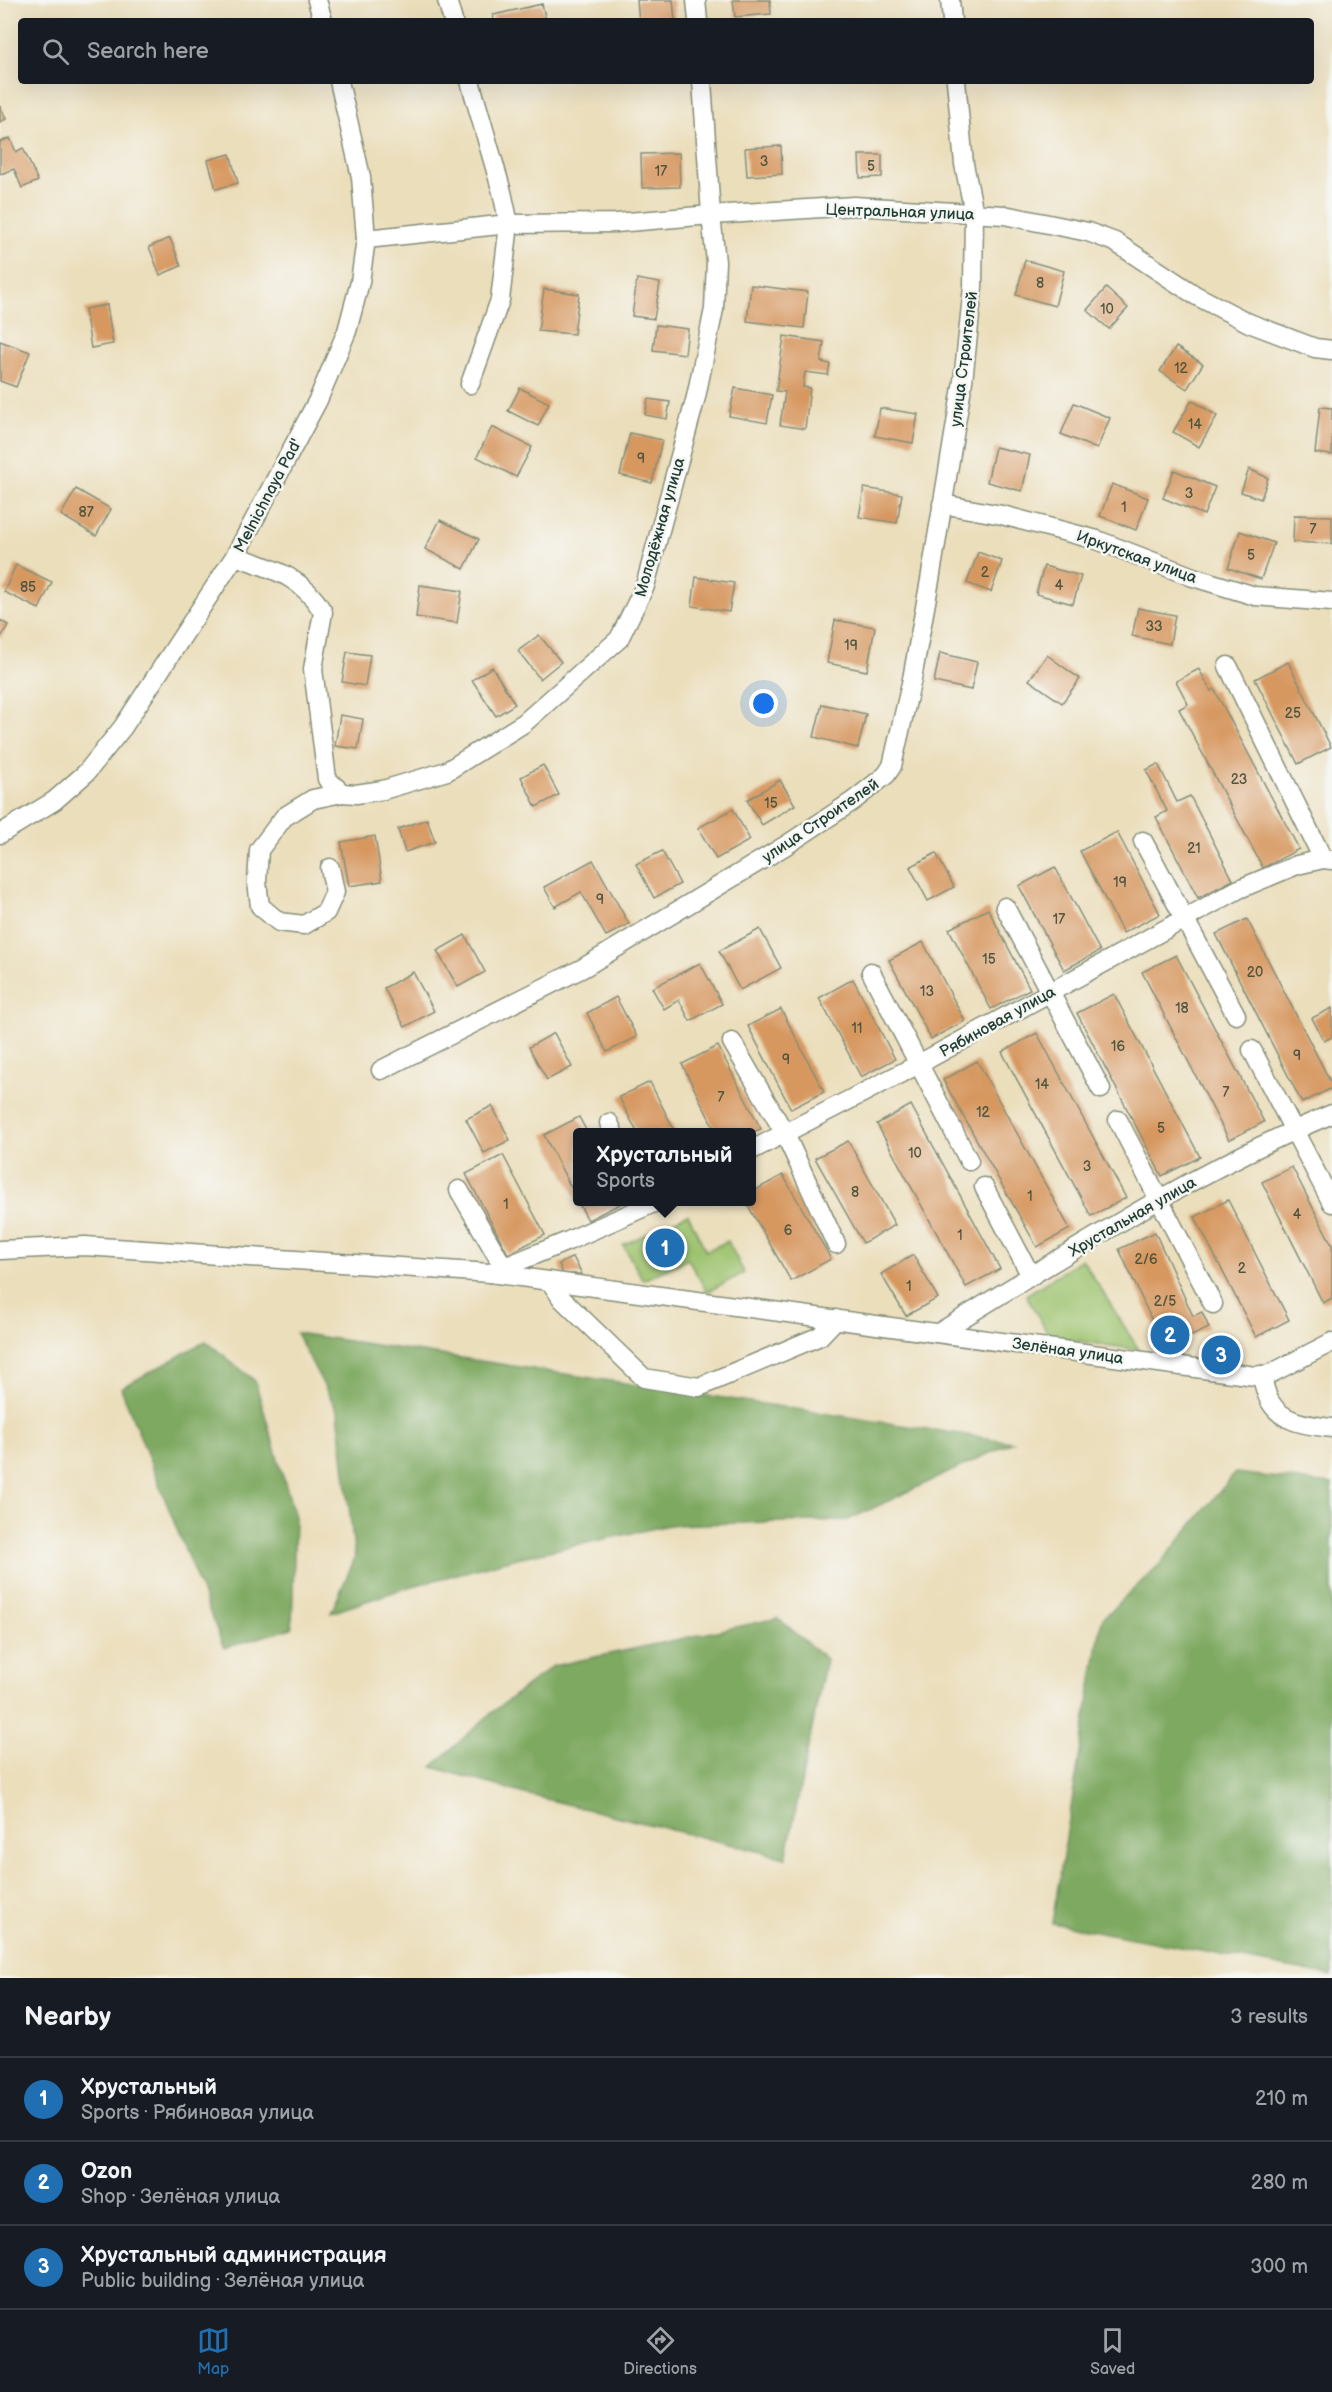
<!DOCTYPE html>
<html lang="en">
<head>
<meta charset="utf-8">
<style>
	body { margin:0; font-family:"Balsamiq Sans",sans-serif; background:#242831; color:#f1f3f6 }
	.you { position:absolute; left:764px; top:704px; width:21px; height:21px; margin:-15px; border:4px solid #fff; border-radius:50%; background:#1a73e8; box-shadow:0 0 0 9px #1a73e833 }
	.badge { display:grid; place-items:center; width:39px; height:39px; border-radius:50%; background:#1f6fb2; color:#fff; font-size:20px; font-weight:700 }
	.pin { position:absolute; translate:-50% -50%; border:3px solid #fff; box-shadow:0 2px 6px #0006 }
	.popup { position:absolute; left:573px; top:1128px; width:183px; height:78px; box-sizing:border-box; display:grid; place-content:center; border-radius:6px; background:#171b24; filter:drop-shadow(0 2px 4px #0005); font-size:20px; white-space:nowrap; color:#9ea1a6 }
	.popup b { font-size:22px; color:#f1f3f6 }
	.popup::after { content:''; position:absolute; left:50%; top:100%; margin-left:-12px; border:12px solid transparent; border-top-color:#171b24 }
	.list { margin:0; padding:0; list-style:none }
	h2 { display:flex; justify-content:space-between; align-items:center; height:78px; margin:0; padding:0 24px; font-size:26px }
	h2 small { font-size:20px; font-weight:400; color:#9ea1a6 }
	.list li { display:grid; grid-template-columns:39px 1fr auto; gap:18px; align-items:center; box-sizing:border-box; height:84px; padding:0 24px; border-top:2px solid #363941 }
	.list b { display:block; font-size:22px; white-space:nowrap }
	.list p { margin:0; font-size:20px; white-space:nowrap; color:#9ea1a6 }
	.list em { font-size:20px; font-style:normal; color:#9ea1a6 }
	.icon { flex:none; width:33px; height:33px; fill:none; stroke:currentColor; stroke-width:2; stroke-linecap:round; stroke-linejoin:round }
	.map { position:relative; flex:none; width:1332px; height:1978px; overflow:hidden }
	.search { position:absolute; background:#171b24; box-shadow:0 6px 24px #0002; left:18px; right:18px; top:18px; height:66px; display:flex; align-items:center; gap:15px; box-sizing:border-box; padding:0 21px; border-radius:6px; color:#9ea1a6; font-size:22px }
	.sheet { height:330px; background:#171b24 }
	nav { display:flex; justify-content:space-around; align-items:center; box-sizing:border-box; height:84px; border-top:2px solid #363941; background:#171b24; font-size:16px; color:#9ea1a6 }
	nav a { display:grid; justify-items:center; gap:3px }
	nav .on { color:#1f6fb2 }
	.map>svg:first-child { display:block }
	.green { fill:#9ec36e; stroke:#5e8051; stroke-width:1.5 }
	.forest { fill:#7ea961; stroke:#4e734a; stroke-width:1.5 }
	.building { fill:#d79860 }
	.lines { fill:none; stroke-linecap:round; stroke-linejoin:round }
	.minor-casing { stroke:#858e78; stroke-width:21 }
	.minor { stroke:#fff; stroke-width:18 }
	.labels { text-anchor:middle; stroke-width:5; stroke-linejoin:round; paint-order:stroke }
	.number-label { font-size:14px; fill:#4d543f }
	.street-label { font-size:16px; fill:#1f3d34; stroke:#f6f6f2 }
</style>
</head>
<body>
<div class="map">
<svg width="1332" height="1978" viewBox="0 0 1332 1978">
	<rect width="100%" height="100%" fill="#f6f6f2"/>
	<filter id="ink" filterUnits="userSpaceOnUse"><feTurbulence type="fractalNoise" baseFrequency=".0167" numOctaves="2"/><feDisplacementMap in="SourceGraphic" scale="12" xChannelSelector="R" yChannelSelector="G"/><feConvolveMatrix kernelMatrix="1 2 1 2 8 2 1 2 1" color-interpolation-filters="sRGB"/></filter>
	<filter id="wash" filterUnits="userSpaceOnUse"><feTurbulence type="fractalNoise" baseFrequency=".008" numOctaves="4" result="noise"/><feDisplacementMap in="SourceGraphic" scale="24" xChannelSelector="R" yChannelSelector="G"/><feGaussianBlur stdDeviation="1.35" result="paint"/><feColorMatrix in="noise" values="0 0 0 0 0 0 0 0 0 0 0 0 0 0 0 0 0 1.4 0 .05"/><feComposite in="paint" operator="in"/></filter>
	<g filter="url(#wash)">
		<rect width="100%" height="100%" fill="#ebdebb"/>
		<g class="green">
			<polygon points="688,1214 706,1251 728,1241 744,1273 707,1292 688,1259 643,1280 623,1245"/>
			<polygon points="1082,1259 1139,1350 1050,1337 1026,1295"/>
		</g>
		<g class="forest">
			<polygon points="296,1333 1013,1442 848,1520 669,1525 517,1558 405,1588 331,1613 355,1558 338,1412"/>
			<polygon points="206,1341 255,1381 295,1517 292,1628 224,1648 121,1388"/>
			<polygon points="1235,1473 1332,1484 1332,1976 1052,1923 1102,1619 1159,1565"/>
			<polygon points="778,1618 826,1659 786,1858 521,1793 432,1767 490,1714 553,1666"/>
		</g>
		<g id="blocks">
			<g class="building">
				<polygon points="637,0 673,0 675,21 639,21"/>
				<polygon points="733,0 770,0 771,14 735,17"/>
				<polygon points="542,4 546,21 494,21 493,15"/>
				<polygon points="0,106 6,119 0,122"/>
				<polygon points="10,138 16,152 23,148 38,181 22,188 14,169 1,174 0,171 0,142"/>
				<polygon points="781,146 782,174 747,176 745,148"/>
				<polygon points="679,153 680,187 642,188 641,154"/>
				<polygon points="230,154 238,183 216,189 208,160"/>
				<polygon points="859,155 882,155 882,177 860,178"/>
				<polygon points="170,238 181,266 160,275 149,247"/>
				<polygon points="1025,260 1064,271 1055,306 1016,295"/>
				<polygon points="637,279 660,283 654,319 632,316"/>
				<polygon points="751,285 808,292 804,328 747,321"/>
				<polygon points="1106,288 1128,308 1109,329 1087,310"/>
				<polygon points="544,289 579,294 574,334 538,331"/>
				<polygon points="107,305 113,344 91,348 85,309"/>
				<polygon points="656,325 688,329 685,354 653,350"/>
				<polygon points="784,336 824,342 821,362 830,364 828,375 805,372 803,387 810,388 805,429 780,425 785,392 776,391"/>
				<polygon points="0,341 30,352 16,387 0,381"/>
				<polygon points="1176,347 1203,364 1187,389 1160,371"/>
				<polygon points="520,388 549,403 538,426 508,411"/>
				<polygon points="735,388 772,395 767,423 729,416"/>
				<polygon points="648,399 670,402 667,419 645,415"/>
				<polygon points="1192,400 1217,416 1199,447 1173,432"/>
				<polygon points="1074,403 1110,418 1097,449 1061,434"/>
				<polygon points="1320,407 1332,408 1332,455 1315,453"/>
				<polygon points="880,408 918,414 913,443 875,436"/>
				<polygon points="492,427 532,447 516,477 477,457"/>
				<polygon points="630,433 662,440 652,483 620,475"/>
				<polygon points="995,447 1030,455 1022,491 987,482"/>
				<polygon points="1249,469 1268,478 1261,499 1241,492"/>
				<polygon points="1174,470 1215,487 1204,515 1163,498"/>
				<polygon points="1112,484 1148,498 1136,530 1100,516"/>
				<polygon points="864,488 902,494 897,523 859,517"/>
				<polygon points="76,489 111,509 96,536 61,515"/>
				<polygon points="1294,515 1332,516 1332,544 1293,542"/>
				<polygon points="440,520 479,539 464,569 425,549"/>
				<polygon points="1240,531 1274,543 1261,579 1228,568"/>
				<polygon points="978,552 1002,561 991,592 967,583"/>
				<polygon points="16,565 52,582 39,609 4,592"/>
				<polygon points="1044,566 1081,576 1073,604 1036,594"/>
				<polygon points="696,577 734,583 729,612 692,606"/>
				<polygon points="420,585 462,591 457,623 416,617"/>
				<polygon points="1138,608 1175,615 1170,644 1132,636"/>
				<polygon points="0,620 8,625 0,639"/>
				<polygon points="835,620 875,627 867,671 827,663"/>
				<polygon points="539,635 561,662 540,679 518,651"/>
				<polygon points="347,652 370,655 365,686 342,682"/>
				<polygon points="940,653 977,662 971,690 934,682"/>
				<polygon points="1047,655 1080,679 1062,703 1029,680"/>
				<polygon points="1288,662 1331,747 1298,764 1255,679"/>
				<polygon points="492,667 515,704 496,716 472,680"/>
				<polygon points="1199,669 1211,691 1214,689 1299,849 1263,868 1179,709 1188,704 1176,681"/>
				<polygon points="822,704 866,714 858,748 814,737"/>
				<polygon points="340,715 363,719 358,749 335,746"/>
				<polygon points="1158,764 1177,802 1190,796 1233,880 1198,898 1156,817 1167,811 1146,770"/>
				<polygon points="543,765 559,795 536,807 521,777"/>
				<polygon points="780,780 795,805 762,825 747,800"/>
				<polygon points="733,809 750,840 716,859 698,828"/>
				<polygon points="427,819 435,842 405,852 398,829"/>
				<polygon points="1117,832 1160,914 1123,933 1080,851"/>
				<polygon points="375,836 382,881 349,886 341,842"/>
				<polygon points="662,851 680,884 654,898 636,864"/>
				<polygon points="936,853 954,887 928,901 910,867"/>
				<polygon points="593,860 629,924 606,936 581,892 555,907 544,887"/>
				<polygon points="1055,867 1100,951 1064,970 1019,886"/>
				<polygon points="988,909 1030,989 991,1009 949,929"/>
				<polygon points="1247,919 1332,1085 1332,1088 1302,1103 1216,934"/>
				<polygon points="760,929 781,968 740,990 719,951"/>
				<polygon points="465,935 485,972 458,987 437,951"/>
				<polygon points="923,942 965,1021 931,1039 889,960"/>
				<polygon points="1176,955 1264,1122 1229,1140 1142,972"/>
				<polygon points="700,963 722,1004 690,1021 679,1000 664,1009 652,988"/>
				<polygon points="413,972 434,1011 405,1027 384,988"/>
				<polygon points="853,979 895,1059 861,1077 819,998"/>
				<polygon points="1114,994 1200,1157 1162,1176 1077,1013"/>
				<polygon points="616,997 637,1037 607,1052 587,1013"/>
				<polygon points="1332,1008 1332,1037 1324,1041 1312,1018"/>
				<polygon points="781,1009 824,1092 791,1109 748,1026"/>
				<polygon points="554,1033 572,1067 547,1080 529,1047"/>
				<polygon points="1037,1033 1126,1198 1091,1216 1002,1052"/>
				<polygon points="718,1046 761,1129 753,1132 716,1132 682,1064"/>
				<polygon points="977,1061 1070,1229 1037,1247 943,1080"/>
				<polygon points="650,1082 675,1132 637,1132 619,1097"/>
				<polygon points="911,1105 1000,1269 966,1287 877,1124"/>
				<polygon points="492,1106 510,1140 484,1153 466,1119"/>
				<polygon points="579,1117 587,1132 578,1132 578,1201 544,1135"/>
				<polygon points="848,1141 895,1225 863,1243 815,1158"/>
				<polygon points="503,1155 545,1235 508,1254 466,1174"/>
				<polygon points="1292,1167 1332,1245 1332,1298 1323,1303 1262,1182"/>
				<polygon points="783,1175 831,1259 791,1281 746,1202 752,1202 752,1192"/>
				<polygon points="1228,1200 1289,1320 1256,1337 1195,1217"/>
				<polygon points="578,1202 624,1202 588,1220"/>
				<polygon points="1155,1232 1193,1316 1202,1312 1209,1328 1183,1340 1161,1340 1119,1249"/>
				<polygon points="913,1255 938,1298 906,1316 881,1274"/>
				<polygon points="573,1257 582,1274 563,1274 559,1264"/>
			</g>
		</g>
	</g>
	<g filter="url(#ink)">
		<use href="#blocks" fill-opacity="0" stroke="#858e78" stroke-width="1.5"/>
		<g class="lines">
			<g class="minor-casing">
				<g id="minor">
					<polyline points="317,0 323,21"/>
					<polyline points="447,0 453,21"/>
					<polyline points="696,0 698,21"/>
					<polyline points="950,0 952,21"/>
					<polyline points="366,239 509,224 616,223 711,215 854,206 1004,215 1088,232 1115,242 1195,295 1249,323 1315,348 1332,350"/>
					<polyline points="470,384 500,300 509,224 502,192 470,81"/>
					<polyline points="942,504 1002,515 1097,540 1193,577 1255,596 1332,602"/>
					<path d="M235 556C273 569 302 576 323 612L313 669 327 779 342 793 356 794 383 790 447 771 524 723 619 639 645 586 696 397 714 309 716 262 711 215 702 81"/>
					<polyline points="1228,666 1323,859"/>
					<polyline points="0,834 54,801 86,773 123,727 235,556 318,400 347,331 360,282 366,239 361,177 339,81"/>
					<polyline points="1143,841 1236,1015"/>
					<polyline points="330,868 335,892 326,912 304,925 279,922 260,906 257,882 259,850 284,817 313,799 342,793"/>
					<polyline points="1005,907 1101,1089"/>
					<polyline points="871,972 969,1161"/>
					<polyline points="732,1042 784,1132 836,1244"/>
					<polyline points="1252,1050 1332,1203"/>
					<polyline points="381,1070 583,968 788,844 853,801 886,775 892,766 912,679 930,580 963,381 973,287 974,213 964,164 956,81"/>
					<polyline points="1118,1120 1213,1304"/>
					<polyline points="609,1123 613,1132"/>
					<polyline points="752,1150 917,1065 1239,889 1297,865 1323,859 1332,860"/>
					<polyline points="984,1187 1031,1276"/>
					<polyline points="459,1190 503,1266"/>
					<polyline points="0,1250 85,1246 490,1273 1255,1376 1270,1374 1332,1342"/>
					<polyline points="490,1273 568,1241 656,1202"/>
					<polyline points="550,1281 562,1299 644,1378 699,1387 820,1336 836,1319"/>
					<path d="M940 1332C1067 1254 1194 1171 1332 1114"/>
					<path d="M1261 1375C1264 1384 1266 1396 1271 1403 1284 1424 1310 1425 1332 1428"/>
				</g>
			</g>
			<use href="#minor" class="minor"/>
		</g>
	</g>
	<g class="labels">
		<g class="number-label">
			<text x="764" y="166">3</text>
			<text x="871" y="171">5</text>
			<text x="661" y="176">17</text>
			<text x="1040" y="288">8</text>
			<text x="1107" y="314">10</text>
			<text x="1181" y="373">12</text>
			<text x="1195" y="429">14</text>
			<text x="641" y="463">9</text>
			<text x="1189" y="498">3</text>
			<text x="1124" y="512">1</text>
			<text x="86" y="517">87</text>
			<text x="1313" y="534">7</text>
			<text x="1251" y="560">5</text>
			<text x="985" y="577">2</text>
			<text x="1059" y="590">4</text>
			<text x="28" y="592">85</text>
			<text x="1154" y="631">33</text>
			<text x="851" y="650">19</text>
			<text x="1293" y="718">25</text>
			<text x="1239" y="784">23</text>
			<text x="771" y="808">15</text>
			<text x="1194" y="853">21</text>
			<text x="1120" y="887">19</text>
			<text x="600" y="904">9</text>
			<text x="1059" y="924">17</text>
			<text x="989" y="964">15</text>
			<text x="1255" y="977">20</text>
			<text x="927" y="996">13</text>
			<text x="1182" y="1013">18</text>
			<text x="857" y="1033">11</text>
			<text x="1118" y="1051">16</text>
			<text x="1297" y="1060">9</text>
			<text x="786" y="1064">9</text>
			<text x="1042" y="1089">14</text>
			<text x="1226" y="1097">7</text>
			<text x="721" y="1102">7</text>
			<text x="983" y="1117">12</text>
			<text x="1161" y="1133">5</text>
			<text x="915" y="1158">10</text>
			<text x="1087" y="1171">3</text>
			<text x="855" y="1197">8</text>
			<text x="1030" y="1201">1</text>
			<text x="506" y="1209">1</text>
			<text x="1297" y="1219">4</text>
			<text x="788" y="1235">6</text>
			<text x="960" y="1240">1</text>
			<text x="1146" y="1264">2/6</text>
			<text x="1242" y="1273">2</text>
			<text x="909" y="1291">1</text>
			<text x="1165" y="1306">2/5</text>
		</g>
		<g class="street-label">
			<text transform="translate(900 211) rotate(2)" y="6">Центральная улица</text>
			<text transform="translate(963 359) rotate(-83)" y="6">улица Строителей</text>
			<text transform="translate(267 495) rotate(-62)" y="6">Melnichnaya Pad'</text>
			<text transform="translate(659 527) rotate(-74)" y="6">Молодёжная улица</text>
			<text transform="translate(1137 556) rotate(20)" y="6">Иркутская улица</text>
			<text transform="translate(820 820) rotate(-34)" y="6">улица Строителей</text>
			<text transform="translate(997 1021) rotate(-29)" y="6">Рябиновая улица</text>
			<text transform="translate(1132 1216) rotate(-30)" y="6">Хрустальная улица</text>
			<text transform="translate(1068 1350) rotate(8)" y="6">Зелёная улица</text>
		</g>
	</g>
</svg>
<div class="you"></div>
<div class="pin badge" style="left:665px;top:1248px">1</div>
<div class="popup"><b>Хрустальный</b>Sports</div>
<div class="pin badge" style="left:1170px;top:1335px">2</div>
<div class="pin badge" style="left:1221px;top:1355px">3</div>
<div class="search"><svg class="icon" aria-label="search" viewBox="0 0 24 24"><circle cx="10" cy="10" r="6"/><path d="M15 15l6 6"/></svg>Search here</div>
</div>
<section class="sheet">
<h2>Nearby<small>3 results</small></h2>
<ul class="list">
<li><span class="badge">1</span><div><b>Хрустальный</b><p>Sports · Рябиновая улица</p></div><em>210 m</em></li>
<li><span class="badge">2</span><div><b>Ozon</b><p>Shop · Зелёная улица</p></div><em>280 m</em></li>
<li><span class="badge">3</span><div><b>Хрустальный администрация</b><p>Public building · Зелёная улица</p></div><em>300 m</em></li>
</ul>
</section>
<nav>
<a class="on"><svg class="icon" aria-label="map" viewBox="0 0 24 24"><path d="M3 6l6-2 6 2 6-2v14l-6 2-6-2-6 2zM9 4v14M15 6v14"/></svg>Map</a>
<a><svg class="icon" aria-label="directions" viewBox="0 0 24 24"><path d="M12 3l9 9-9 9-9-9zM9 14v-3h6M13 9l2 2-2 2"/></svg>Directions</a>
<a><svg class="icon" aria-label="saved" viewBox="0 0 24 24"><path d="M7 4h10v16l-5-4-5 4z"/></svg>Saved</a>
</nav>
</body>
</html>
